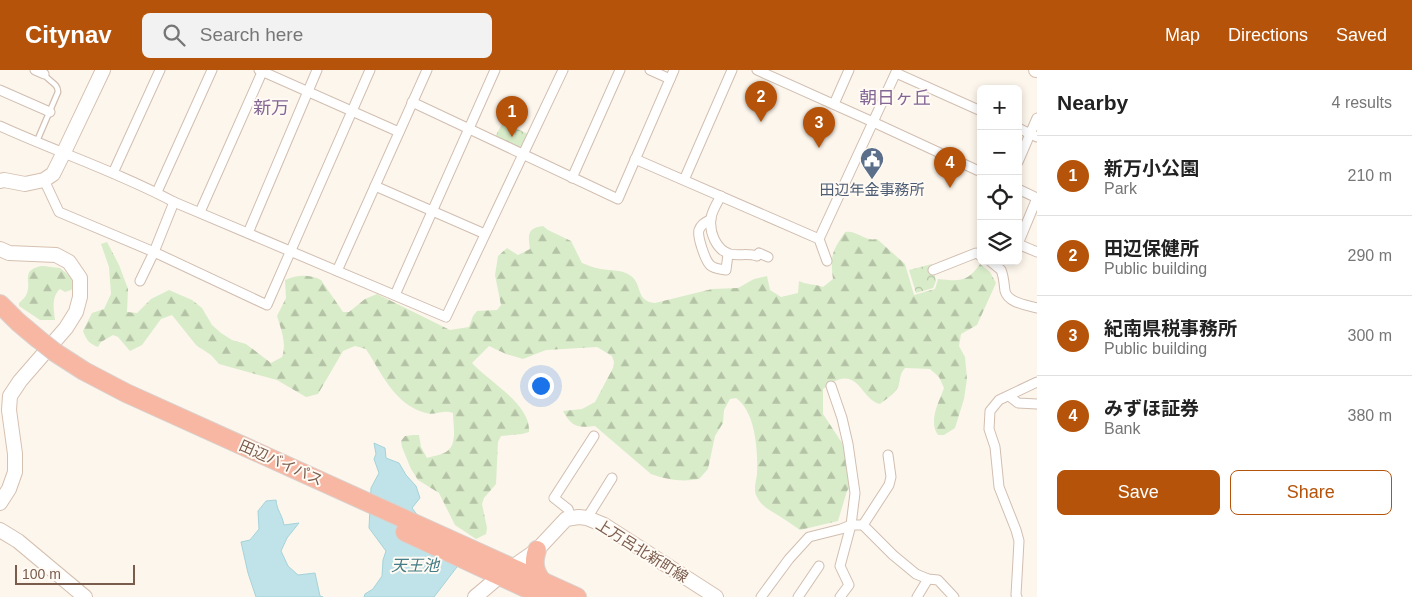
<!DOCTYPE html>
<html lang="en">
<head>
<meta charset="utf-8">
<style>
	body { margin:0; font-family:Arial,"Noto Sans JP",sans-serif; background:#f2f2f2; color:#222 }
	.controls { position:absolute; right:15px; top:15px; display:grid; overflow:hidden; border-radius:8px; box-shadow:0 2px 8px #0003 }
	.controls button { width:45px; height:45px; display:grid; place-items:center; padding:0; border:0; border-bottom:1px solid #e0e0e0; background:#fff; color:#222; font:25px sans-serif }
	.scale { position:absolute; left:15px; bottom:12px; width:120px; box-sizing:border-box; padding-left:5px; border:2px solid #7a5c4d; border-top:0; font-size:14px; line-height:18px; white-space:nowrap; color:#7a5c4d; -webkit-text-stroke:4px #fffaf3; paint-order:stroke }
	.you { position:absolute; left:540px; top:315px; width:18px; height:18px; margin:-12px; border:4px solid #fff; border-radius:50%; background:#1a73e8; box-shadow:0 0 0 8px #1a73e833 }
	.badge { display:grid; place-items:center; width:32px; height:32px; border-radius:50%; background:#b45309; color:#fff; font-size:16px; font-weight:700 }
	.pin { position:absolute; translate:-50% -41px; filter:drop-shadow(0 1px 2px #0008) }
	.pin::after { content:''; position:absolute; top:26px; width:18px; height:15px; background:inherit; clip-path:polygon(0 0,100% 0,50% 100%) }
	.list { margin:0; padding:0; list-style:none }
	h2 { display:flex; justify-content:space-between; align-items:center; height:65px; margin:0; padding:0 20px; font-size:21px }
	h2 small { font-size:16px; font-weight:400; color:#767676 }
	.list li { display:grid; grid-template-columns:32px 1fr auto; gap:15px; align-items:center; box-sizing:border-box; height:80px; padding:0 20px; border-top:1px solid #e0e0e0 }
	.list b { display:block; font-size:19px; white-space:nowrap }
	.list p { margin:0; font-size:16px; white-space:nowrap; color:#767676 }
	.list em { font-size:16px; font-style:normal; color:#767676 }
	.actions { display:flex; gap:10px; padding:15px 20px }
	.actions a { flex:1; padding:11px 0; border:1px solid #b45309; border-radius:8px; text-align:center; font-size:18px; color:#b45309 }
	.actions .main { background:#b45309; color:#fff }
	.icon { flex:none; width:28px; height:28px; fill:none; stroke:currentColor; stroke-width:2; stroke-linecap:round; stroke-linejoin:round }
	.map { position:relative; flex:none; width:1037px; height:527px; overflow:hidden }
	header { display:flex; align-items:center; gap:30px; box-sizing:border-box; height:70px; padding:0 25px; background:#b45309; color:#fff }
	header strong { font-size:24px }
	nav { display:flex; gap:28px; margin-inline-start:auto; font-size:18px }
	.search { width:350px; height:45px; background:#f2f2f2; display:flex; align-items:center; gap:12px; box-sizing:border-box; padding:0 18px; border-radius:8px; color:#767676; font-size:19px }
	main { display:flex }
	aside { flex:1; background:#fff }
	.map>svg:first-child { display:block }
	.forest { fill:url(#forest-firs) }
	.park { fill:url(#park-crowns) }
	.water { fill:#bfe3e8; stroke:#a5d3da }
	.lines { fill:none; stroke-linecap:round; stroke-linejoin:round }
	.lane-casing { stroke:#d1beb0; stroke-width:7 }
	.street-casing { stroke:#d1beb0; stroke-width:11 }
	.secondary-casing { stroke:#d6c0b0; stroke-width:16 }
	.highway-casing { stroke:#dad1cd; stroke-width:20 }
	.lane { stroke:#fff; stroke-width:4.5 }
	.street { stroke:#fff; stroke-width:9 }
	.secondary { stroke:#fff; stroke-width:14 }
	.highway { stroke:#f7b7a3; stroke-width:18 }
	.highway-bridge-casing { stroke:#dad1cd; stroke-width:20; stroke-linecap:butt }
	.highway-bridge { stroke:#f7b7a3; stroke-width:18 }
	.labels { text-anchor:middle; stroke-width:4; stroke-linejoin:round; paint-order:stroke }
	.service-label { font-size:15px; fill:#4e5e75; stroke:#fffaf3 }
	.street-label { font-size:15px; fill:#7a5c4d; stroke:#fffaf3 }
	.water-label { font-size:16px; font-style:italic; fill:#437c86; stroke:#fffaf3 }
	.quarter-label { font-size:18px; fill:#846695; stroke:#fffaf3 }
</style>
</head>
<body>
<header>
<strong>Citynav</strong>
<div class="search"><svg class="icon" aria-label="search" viewBox="0 0 24 24"><circle cx="10" cy="10" r="6"/><path d="M15 15l6 6"/></svg>Search here</div>
<nav><a>Map</a><a>Directions</a><a>Saved</a></nav>
</header>
<main>
<div class="map">
<svg width="1037" height="527" viewBox="0 0 1037 527">
	<defs>
		<pattern id="forest-firs" width="22" height="20" patternUnits="userSpaceOnUse" patternTransform="scale(1.25)"><rect width="22" height="20" fill="#d8ecc9"/><path d="M5 1l3.5 6h-7zM16 11l3.5 6h-7z" fill="#b4c2a5"/></pattern>
		<pattern id="park-crowns" width="20" height="18" patternUnits="userSpaceOnUse" patternTransform="scale(1.25)"><rect width="20" height="18" fill="#d8ecc9"/><path d="M2 6a3 3 0 1 1 6 0M12 15a3 3 0 1 1 6 0" fill="none" stroke="#b4c2a5"/></pattern>
	</defs>
	<rect width="100%" height="100%" fill="#fdf6ec"/>
	<g class="forest">
		<path d="M543 156 548 160 571 171 582 193C588 195 594 198 601 199 611 201 622 199 631 206 643 215 635 231 655 233L712 219 738 218 754 209 767 206 770 220 781 227 798 223 799 211C807 215 815 214 823 217L833 209C830 185 832 182 845 162 857 160 865 172 877 169L905 194 914 225 935 219 938 209C959 211 967 213 980 194L990 202 996 213 977 255 961 264 959 276 965 287 967 309 964 329 955 358 944 365H938C928 351 939 332 944 318L939 307 930 299 905 298C899 305 901 309 898 317 895 324 886 329 880 334 864 331 860 305 841 309 835 310 828 316 823 319V344L844 376 855 410 847 421 838 451 800 460C794 456 789 452 784 449 774 442 762 438 757 427 753 420 756 412 757 404 758 382 756 342 736 328L730 329 724 340 723 353 715 366 708 399 699 409C683 412 667 410 651 404L595 356C577 358 572 357 563 341L582 339 595 332 613 298 614 292 612 286 597 277 546 280 523 289 506 284 489 276 472 293C489 312 531 334 529 362L522 364 501 366 498 372 496 414 484 428 482 434 487 458 486 464 476 469 455 455 439 423 418 410 411 399 402 377 401 371 405 366 413 365H419L421 377 427 388C433 386 441 385 446 382 458 375 453 355 453 343 443 339 435 346 426 343 395 335 382 304 366 279L355 276 343 281 318 324 306 327 277 310 219 294 211 285 196 275 172 245 161 249 142 275 130 281 118 267 113 265 101 272 98 277C89 274 86 269 83 261L92 243 104 239 111 224 109 197 101 174 107 172 119 195 128 219 127 242 137 243 151 229 169 220 192 230 202 238 212 255 221 263 232 270 246 274 271 293 282 287C287 274 281 259 277 246L286 228 285 210C297 205 309 204 321 210L343 242H349L365 229 377 224 450 260 469 257 473 246 477 241 497 240 501 235 495 205 498 186 507 178 518 185 530 179C528 165 527 158 543 156Z"/>
		<path d="M41 196 60 198 72 208 74 215 71 220 65 222 60 219C51 227 54 239 55 250H40L19 236V233C21 231 26 227 27 223 32 211 20 201 41 196Z"/>
	</g>
	<g class="park">
		<polygon points="503,52 530,65 521,82 494,69"/>
		<polygon points="932,194 936,211 933,218 916,223 909,200"/>
	</g>
	<g class="water">
		<polygon points="374,373 385,378 386,388 399,393 406,405 416,416 420,428 412,438 451,489 460,493 434,527 364,527 365,524 373,519 382,506 383,490 386,481 369,458 371,418 379,403 374,389 376,384"/>
		<path d="M276 430C277 441 282 444 284 455L299 453 287 468 281 481 288 496 298 505 315 503 320 526 323 527H256L248 503 241 472 250 470 259 459 258 441 266 431Z"/>
	</g>
	<g class="lines">
		<g class="lane-casing">
			<path id="lane" d="M37 71 58 22C58 13 49 12 44 4V3"/>
		</g>
		<g class="street-casing">
			<g id="street">
				<polyline points="35,0 44,4"/>
				<polyline points="259,0 399,62"/>
				<polyline points="650,0 670,9"/>
				<polyline points="757,0 873,52 981,102"/>
				<polyline points="896,3 981,41"/>
				<polyline points="0,20 50,42"/>
				<polyline points="412,32 618,129 674,0"/>
				<polyline points="834,34 849,0"/>
				<path d="M0 56C57 82 118 102 174 132L446 247 563 0"/>
				<polyline points="1018,58 1037,67"/>
				<polyline points="635,89 819,169 827,191"/>
				<polyline points="1018,92 1037,48"/>
				<polyline points="113,103 160,0"/>
				<polyline points="572,108 620,0"/>
				<polyline points="44,110 59,142 154,182 267,235 370,0"/>
				<polyline points="684,110 732,0"/>
				<polyline points="375,116 485,164"/>
				<polyline points="1018,119 1037,128 1018,174 1037,182"/>
				<polyline points="157,122 212,0"/>
				<path d="M721 126C717 133 712 141 711 148 709 162 716 180 730 184 739 186 748 183 757 186L759 183 768 187"/>
				<polyline points="200,142 263,0"/>
				<path d="M711 149C706 152 701 154 699 160 697 166 705 190 710 195 714 199 720 199 726 200L728 184"/>
				<polyline points="248,163 317,0"/>
				<polyline points="819,169 897,0"/>
				<path d="M990 191 1001 200C1004 207 1004 214 1005 221 1008 233 1027 235 1037 238"/>
				<polyline points="933,200 976,183 981,186"/>
				<polyline points="337,201 427,0"/>
				<polyline points="140,211 154,182 174,132"/>
				<polyline points="395,225 495,0"/>
				<polyline points="831,316 842,348 848,374 855,423 851,455 840,496 849,515 840,527"/>
				<polyline points="1009,326 1018,333 1037,334"/>
				<polyline points="571,447 568,439 554,428 594,366"/>
				<polyline points="587,448 612,408"/>
				<polyline points="863,455 889,415 891,407 888,385"/>
				<polyline points="761,527 789,489 809,467 841,459 851,455 863,455 893,485 916,504 928,509 938,510 954,527"/>
				<polyline points="798,527 819,496"/>
				<polyline points="917,527 928,509"/>
				<polyline points="1017,527 1016,525 1019,471 1016,460 999,417 995,377 989,359 990,341 999,330 1037,312"/>
			</g>
		</g>
		<g class="secondary-casing">
			<g id="secondary">
				<polyline points="1036,0 1037,0"/>
				<polyline points="0,111 4,110 25,114 44,110 53,104 64,82 103,0"/>
				<polyline points="0,179 9,183 56,185 69,192 80,208 80,227 76,242 66,258 20,311 10,326 9,340 15,384 15,402 9,419 0,433"/>
				<polyline points="0,460 18,471 85,527"/>
				<polyline points="475,527 500,506 537,480 566,449 579,447 587,448 604,455 716,527"/>
			</g>
		</g>
		<g class="highway-casing">
			<g id="highway">
				<polyline points="0,234 18,252 37,268"/>
				<polyline points="56,283 84,301 126,323 577,527"/>
				<polyline points="405,462 545,527"/>
				<path d="M537 480C533 492 534 501 542 511"/>
			</g>
		</g>
		<use href="#lane" class="lane"/>
		<use href="#street" class="street"/>
		<use href="#secondary" class="secondary"/>
		<use href="#highway" class="highway"/>
		<g class="highway-bridge-casing">
			<polyline id="highway-bridge" points="37,268 56,283"/>
		</g>
		<use href="#highway-bridge" class="highway-bridge"/>
	</g>
	<defs>
		<g id="civic-pin" transform="scale(1.25)"><path d="M0 17L-7.5 6A9.5 9.5 0 1 1 7.5 6Z" fill="#5c6f8a" stroke="#fffaf3"/><path d="M-.6-6.5H3V-4.5H.6V-3L4-1V1h2V6H-6V1h2V-1L-.6-3ZM-1.2 2.5V6h2.4V2.5Z" fill="#fff"/></g>
	</defs>
	<g fill-rule="evenodd">
		<use href="#civic-pin" x="872" y="89"/>
	</g>
	<g class="labels">
		<g class="service-label">
			<text x="872" y="125">田辺年金事務所</text>
		</g>
		<g class="street-label">
			<text transform="translate(281 393) rotate(24)" y="5">田辺バイパス</text>
			<text transform="translate(642 481) rotate(32)" y="5">上万呂北新町線</text>
		</g>
		<g class="water-label">
			<text x="415" y="501">天王池</text>
		</g>
		<g class="quarter-label">
			<text x="895" y="34">朝日ヶ丘</text>
			<text x="271" y="44">新万</text>
		</g>
	</g>
</svg>
<div class="controls">
<button>+</button>
<button>−</button>
<button><svg class="icon" aria-label="locate" viewBox="0 0 24 24"><circle cx="12" cy="12" r="6"/><path d="M12 2v4M12 18v4M2 12h4M18 12h4"/></svg></button>
<button><svg class="icon" aria-label="layers" viewBox="0 0 24 24"><path d="M12 4l9 5-9 5-9-5zM3 14l9 5 9-5"/></svg></button>
</div>
<div class="scale">100 m</div>
<div class="you"></div>
<div class="pin badge" style="left:512px;top:67px">1</div>
<div class="pin badge" style="left:761px;top:52px">2</div>
<div class="pin badge" style="left:819px;top:78px">3</div>
<div class="pin badge" style="left:950px;top:118px">4</div>
</div>
<aside>
<h2>Nearby<small>4 results</small></h2>
<ul class="list">
<li><span class="badge">1</span><div><b>新万小公園</b><p>Park</p></div><em>210 m</em></li>
<li><span class="badge">2</span><div><b>田辺保健所</b><p>Public building</p></div><em>290 m</em></li>
<li><span class="badge">3</span><div><b>紀南県税事務所</b><p>Public building</p></div><em>300 m</em></li>
<li><span class="badge">4</span><div><b>みずほ証券</b><p>Bank</p></div><em>380 m</em></li>
</ul>
<div class="actions"><a class="main">Save</a><a>Share</a></div>
</aside>
</main>
</body>
</html>
